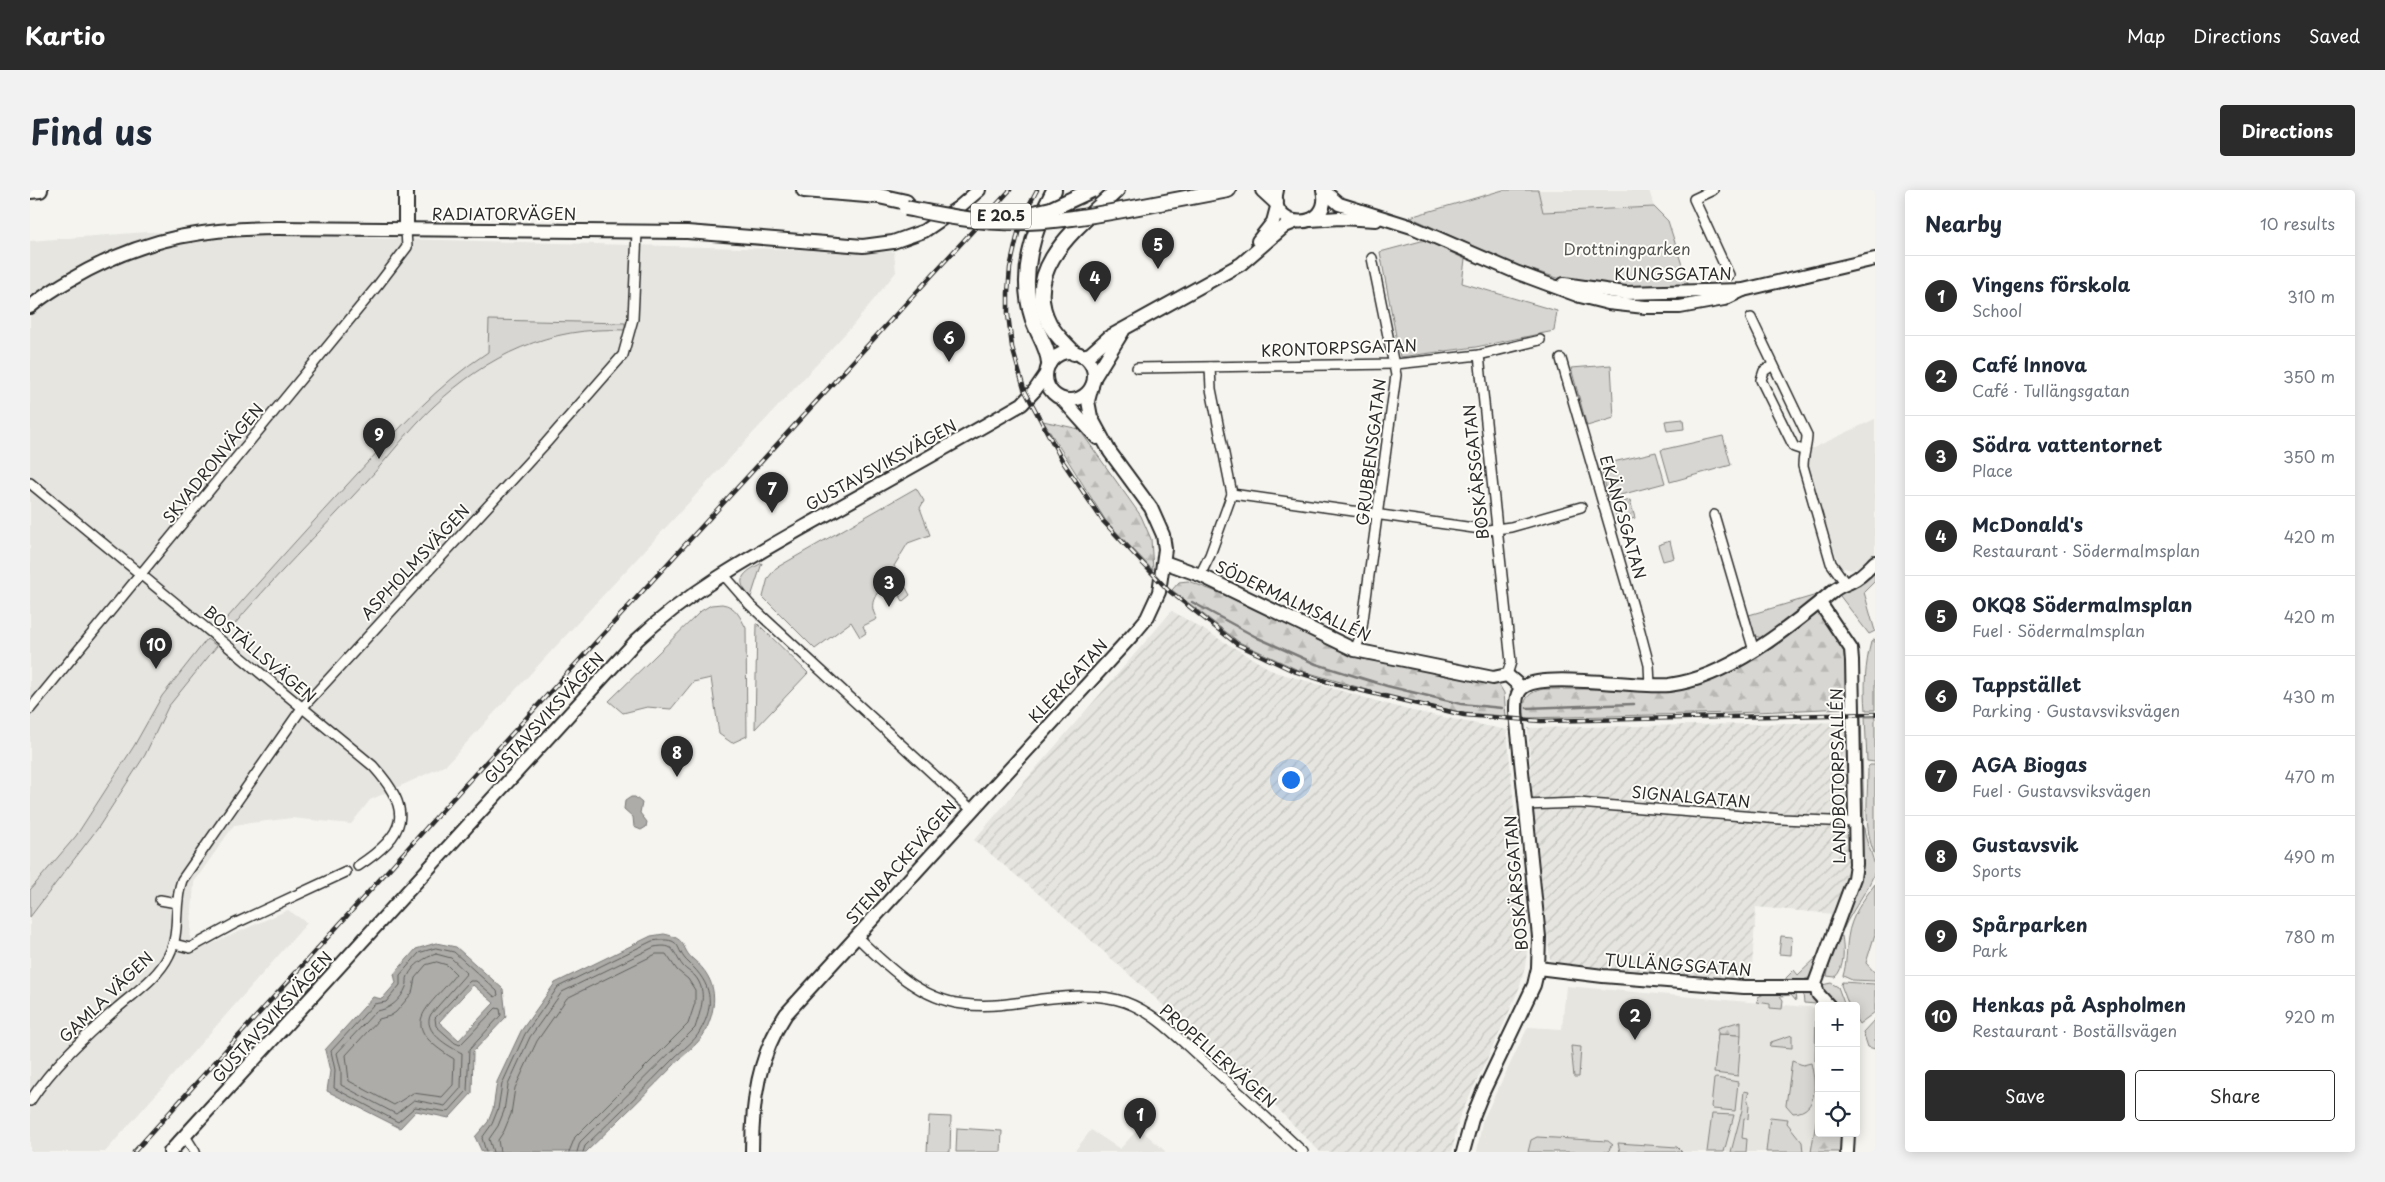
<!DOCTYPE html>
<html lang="en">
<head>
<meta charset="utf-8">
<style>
	body { margin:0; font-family:"Playpen Sans",sans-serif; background:#f2f2f3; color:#1f2937 }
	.controls { position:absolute; right:15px; bottom:15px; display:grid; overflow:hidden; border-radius:5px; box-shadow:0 2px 12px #0003 }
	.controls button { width:45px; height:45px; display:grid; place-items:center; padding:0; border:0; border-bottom:1px solid #e0e1e3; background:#fff; color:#1f2937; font:25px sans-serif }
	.you { position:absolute; left:1260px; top:589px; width:18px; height:18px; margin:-12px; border:4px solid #fff; border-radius:50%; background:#1a73e8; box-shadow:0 0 0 8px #1a73e833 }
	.badge { display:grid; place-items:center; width:32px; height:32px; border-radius:50%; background:#2b2b2b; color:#fff; font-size:16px; font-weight:700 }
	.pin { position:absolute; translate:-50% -41px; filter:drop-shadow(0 1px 2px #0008) }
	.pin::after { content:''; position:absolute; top:26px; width:18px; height:15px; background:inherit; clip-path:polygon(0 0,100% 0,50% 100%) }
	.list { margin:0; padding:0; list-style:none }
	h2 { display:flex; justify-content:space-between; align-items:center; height:65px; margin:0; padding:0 20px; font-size:21px }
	h2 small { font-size:16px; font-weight:400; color:#747a83 }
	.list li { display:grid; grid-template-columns:32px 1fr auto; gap:15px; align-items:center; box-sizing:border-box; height:80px; padding:0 20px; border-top:1px solid #e0e1e3 }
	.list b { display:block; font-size:19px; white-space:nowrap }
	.list p { margin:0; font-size:16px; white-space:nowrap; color:#747a83 }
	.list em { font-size:16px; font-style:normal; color:#747a83 }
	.actions { display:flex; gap:10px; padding:15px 20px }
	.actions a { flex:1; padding:11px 0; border:1px solid #2b2b2b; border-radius:5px; text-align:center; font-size:18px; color:#2b2b2b }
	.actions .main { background:#2b2b2b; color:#fff }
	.icon { flex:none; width:28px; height:28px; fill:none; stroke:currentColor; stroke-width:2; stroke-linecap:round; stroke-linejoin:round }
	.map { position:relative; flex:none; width:1845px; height:962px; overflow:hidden; border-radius:5px }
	header { display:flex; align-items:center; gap:30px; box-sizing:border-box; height:70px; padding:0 25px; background:#2b2b2b; color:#fff }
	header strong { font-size:24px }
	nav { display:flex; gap:28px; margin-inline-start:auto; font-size:18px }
	.intro { display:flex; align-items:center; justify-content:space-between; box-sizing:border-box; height:120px; padding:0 30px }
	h1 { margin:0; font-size:35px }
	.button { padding:12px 22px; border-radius:5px; background:#2b2b2b; color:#fff; font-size:18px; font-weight:700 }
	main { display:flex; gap:30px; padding:0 30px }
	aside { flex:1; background:#fff; border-radius:5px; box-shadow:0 2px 12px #0003 }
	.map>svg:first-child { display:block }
	.built { fill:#e6e5e0 }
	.industrial { fill:url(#industrial-furrows) }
	.green { fill:#d7d6d2; stroke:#81807e }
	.forest { fill:url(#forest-firs); stroke:#81807e }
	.garden { fill:url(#garden-furrows); stroke:#81807e }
	.water { fill:#adaca9; stroke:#797877; fill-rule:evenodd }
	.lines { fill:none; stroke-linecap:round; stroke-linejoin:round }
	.shore { stroke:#5f5f5d; stroke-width:1 }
	.stream { stroke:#797877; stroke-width:2.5 }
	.street-casing { stroke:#2b2b2b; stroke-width:12 }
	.secondary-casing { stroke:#2b2b2b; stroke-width:16 }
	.primary-casing { stroke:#2b2b2b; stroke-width:18 }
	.street { stroke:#fdfcf7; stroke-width:9 }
	.secondary { stroke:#fdfcf7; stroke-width:12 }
	.primary { stroke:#fdfcf7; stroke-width:14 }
	.rail-casing { stroke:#2b2b2b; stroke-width:4.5 }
	.rail { stroke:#fdfcf7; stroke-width:2.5; stroke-dasharray:8; stroke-linecap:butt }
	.primary-bridge-casing { stroke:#2b2b2b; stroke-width:18; stroke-linecap:butt }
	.primary-bridge { stroke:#fdfcf7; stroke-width:14 }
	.labels { text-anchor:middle; stroke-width:4; stroke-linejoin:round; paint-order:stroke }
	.shield { fill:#fdfcf7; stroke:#6a6a68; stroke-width:1 }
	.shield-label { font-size:15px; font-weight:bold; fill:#2b2b2b }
	.street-label { font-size:16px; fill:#2b2b2b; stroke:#fdfcf7 }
	.park-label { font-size:16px; fill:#565655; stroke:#fdfcf7 }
</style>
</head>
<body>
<header>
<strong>Kartio</strong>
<nav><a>Map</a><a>Directions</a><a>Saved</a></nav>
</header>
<div class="intro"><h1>Find us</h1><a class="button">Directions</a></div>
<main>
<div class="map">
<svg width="1845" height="962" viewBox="0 0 1845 962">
	<defs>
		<pattern id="industrial-furrows" width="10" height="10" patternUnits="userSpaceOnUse" patternTransform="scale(1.25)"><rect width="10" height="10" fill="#e6e5e0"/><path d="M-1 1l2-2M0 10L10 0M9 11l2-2" fill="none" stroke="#c5c5c0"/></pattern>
		<pattern id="forest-firs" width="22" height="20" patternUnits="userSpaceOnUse" patternTransform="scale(1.25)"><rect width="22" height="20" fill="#d7d6d2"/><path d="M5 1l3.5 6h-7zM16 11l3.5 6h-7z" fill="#b9b8b4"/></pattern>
		<pattern id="garden-furrows" width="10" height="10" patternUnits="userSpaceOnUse" patternTransform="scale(1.25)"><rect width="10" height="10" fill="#d7d6d2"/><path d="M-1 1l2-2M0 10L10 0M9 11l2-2" fill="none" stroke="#b9b8b4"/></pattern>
	</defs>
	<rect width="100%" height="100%" fill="#f5f4ef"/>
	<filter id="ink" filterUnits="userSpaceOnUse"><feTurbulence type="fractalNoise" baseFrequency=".02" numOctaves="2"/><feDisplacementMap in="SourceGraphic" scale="10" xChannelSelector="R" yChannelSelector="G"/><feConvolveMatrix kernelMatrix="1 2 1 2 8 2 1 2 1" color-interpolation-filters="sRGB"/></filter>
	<g filter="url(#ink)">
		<g class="built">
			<polygon points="1508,0 1619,0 1624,17 1512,22"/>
			<polygon points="117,42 864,62 866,82 824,134 416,575 340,610 321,634 262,628 204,635 164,692 159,764 258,720 277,733 75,962 0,962 0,51"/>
			<polygon points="1845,229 1845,367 1822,380 1810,377 1774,272 1775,262"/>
			<polygon points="1536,796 1789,818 1789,943 1811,962 1447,962 1452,932 1498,837 1532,839"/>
			<polygon points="1109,938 1136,962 1044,962 1061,940 1090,959"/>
		</g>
		<g class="industrial">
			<polygon points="1142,421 1245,482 1378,520 1477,540 1497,761 1495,777 1490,796 1476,829 1429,928 1422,962 1290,962 1242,913 1024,717 944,650"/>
			<polygon points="1819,532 1821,665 1817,693 1805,724 1726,717 1721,792 1531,777 1520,769 1504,625 1498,538"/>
		</g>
		<g class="green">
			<polygon points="1473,0 1508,0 1513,22 1624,17 1638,31 1658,94 1601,100 1537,91 1480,73 1380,27"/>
			<polygon points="1395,50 1435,69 1432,93 1527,121 1524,141 1446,157 1370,167 1350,62"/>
			<path d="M459 130 595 133V140C519 136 458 165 404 216 379 239 359 267 336 292 290 342 241 390 198 442L190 436C235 385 281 334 327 284 368 240 407 195 458 162Z"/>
			<polygon points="1581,175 1584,228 1557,236 1541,178"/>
			<polygon points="1653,229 1654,239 1637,241 1635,231"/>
			<polygon points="1693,246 1701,275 1640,292 1631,260"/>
			<polygon points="1626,262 1635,293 1579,308 1570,275"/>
			<path d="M886 298 894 311 890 318 900 345 878 353 864 376 880 405 873 411C867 400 860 397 848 402 841 412 841 419 847 429L833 436 836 443 830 447 821 432 785 459 733 407 738 388 746 378Z"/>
			<polygon points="1640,351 1644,368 1633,371 1628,355"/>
			<path d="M732 373 721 407C703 390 714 382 732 373Z"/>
			<polygon points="1845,379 1845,391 1834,402 1845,441 1839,444 1807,402"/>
			<polygon points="1790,404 1789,408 1732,448 1725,446 1719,425"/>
			<path d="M692 414C706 416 710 427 716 438L717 546 702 553 689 544 681 488 663 492 641 519 617 517 593 523 579 511 671 421 681 415Z"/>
			<polygon points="727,433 778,483 725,539"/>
			<polygon points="177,449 187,456 138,517 115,565 68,638 0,727 0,700 46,646 104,556 132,506"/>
			<path d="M1845 449V520H1836C1834 497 1835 475 1841 452Z"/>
			<polygon points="1827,526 1831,526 1834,630 1829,633"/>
			<polygon points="1835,527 1845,527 1845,572 1837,571"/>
			<path d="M1840 575H1845V665C1833 639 1838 605 1838 577Z"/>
			<path d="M1830 637 1834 638C1835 652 1844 665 1845 679 1845 690 1820 723 1814 738L1811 740Z"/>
			<path d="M1845 694V744L1836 773 1845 783V791L1822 790 1813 786C1817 773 1816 760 1818 747 1821 726 1833 710 1845 694Z"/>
			<polygon points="1751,746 1762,747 1761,765 1749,764"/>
			<path d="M1812 746C1814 758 1815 778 1805 787L1797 786 1802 763 1810 749 1806 748Z"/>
			<polygon points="1787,767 1781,787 1768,792 1756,792 1756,788 1764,780 1768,785"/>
			<polygon points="1812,792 1845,794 1845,822 1829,834 1826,829 1826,816 1819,816 1811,795"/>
			<polygon points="1801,793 1808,797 1815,816 1804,816 1795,806 1792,795"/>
			<polygon points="1765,803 1766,811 1761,805 1750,806 1753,810 1752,819 1740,818 1740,814 1727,812 1728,807 1734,804"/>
			<polygon points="1773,804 1782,805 1792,816 1789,816 1789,869 1785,871 1786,814 1774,813"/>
			<polygon points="1845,829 1845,859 1838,857 1833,842"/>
			<polygon points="1688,844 1711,845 1708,886 1684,883"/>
			<polygon points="1762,845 1762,858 1739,856 1741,852"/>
			<polygon points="1541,856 1551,857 1549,887 1544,887"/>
			<path d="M1762 871 1773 875 1781 873C1785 890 1790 922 1763 923L1756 915Z"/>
			<polygon points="1686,888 1708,892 1705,921 1683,919 1681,917 1684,889"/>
			<polygon points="1714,901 1719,902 1717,907 1719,914 1718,929 1714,928 1712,948 1717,949 1716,962 1701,962 1712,920"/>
			<polygon points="1682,924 1704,925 1694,962 1677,962"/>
			<polygon points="899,926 921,927 920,962 897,962"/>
			<polygon points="1740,927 1758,929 1757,933 1772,952 1773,962 1736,962"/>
			<polygon points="927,938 972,941 971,962 926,962"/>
			<polygon points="1507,947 1578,951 1583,955 1580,957 1579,962 1498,962 1501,950"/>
			<polygon points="1588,953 1647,957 1652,962 1590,962"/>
		</g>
		<g class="forest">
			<polygon points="1013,231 1049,239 1111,326 1121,349 1123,380 1076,331"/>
			<polygon points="1158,391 1200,407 1322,466 1468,493 1474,503 1476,526 1435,523 1365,508 1266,479 1209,452 1142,400 1149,392"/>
			<path d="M1791 420 1812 451 1817 486 1816 518 1704 523 1495 528C1492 511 1496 503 1513 499H1585L1694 483 1740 460Z"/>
			<polygon points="1711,831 1711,845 1688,844 1688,838"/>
			<polygon points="1789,914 1789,943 1815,943 1813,962 1781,962"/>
		</g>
		<polygon class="garden" points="1600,310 1605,328 1588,333 1583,315"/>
		<g class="water">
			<polygon points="601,607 605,607 612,613 610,623 617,632 616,637 611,640 604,637 603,627 594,619 595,611"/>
			<path d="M634 744C659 749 650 759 664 770 688 790 688 815 675 842 670 852 657 862 649 870 619 901 587 932 556 962H452L445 947 458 932 463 919 467 892 491 841 525 793 621 746Z"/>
			<path d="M406 753 426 757 473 799 476 827 443 862 442 903 419 928 386 921 370 938 297 901 300 881 295 860 343 807 352 809 366 793 364 784 386 759ZM443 795 464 813 429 850 409 832Z"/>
		</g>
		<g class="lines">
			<g class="shore">
				<polygon points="406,758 424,762 467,801 468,805 465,807 446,791 440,791 405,828 406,836 425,853 430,855 466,818 470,819 471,825 439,860 437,901 418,922 385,917 368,932 304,898 305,880 301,861 344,814 356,812 370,795 370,785 389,763"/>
				<path d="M406 764 421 768 437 783 401 824C391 841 419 857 432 863L431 898 415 916 384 910 366 924 311 895V880L307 863 346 821C359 820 371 810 376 797 378 793 376 789 378 786 384 774 394 768 406 764Z"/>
				<path d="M407 772 417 775 426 784C397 821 365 833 424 869L423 895 412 907 383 903 364 915 319 891 316 865 349 829 360 826 366 822 382 803 385 788 396 775Z"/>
				<path d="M456 962 452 948 462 934 468 919 472 894 495 844 528 797 622 751C655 746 643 759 659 773 681 793 686 814 670 841 665 851 652 860 644 868 615 898 585 927 555 956L553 962"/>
				<path d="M463 962 459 949 468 936 474 921 478 895 500 847 532 802 624 757C646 753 642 762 653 776 656 780 661 782 665 786 678 802 671 819 665 838L550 952 547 962"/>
				<polyline points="470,962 468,950 474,941 481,924 485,898 507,851 537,808 626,764 636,764 647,780 658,789 665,800 665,813 658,834 545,947 539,962"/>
			</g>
			<g class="stream">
				<polyline points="1162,412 1228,448 1286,474 1357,496 1431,514 1472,518"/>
				<polyline points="1497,518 1604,514"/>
			</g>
			<g class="street-casing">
				<g id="street">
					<polyline points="1683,0 1664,9 1699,85"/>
					<path d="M1721 128 1777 245C1777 256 1773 264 1773 276L1801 373 1816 394"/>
					<polyline points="1449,165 1481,472 1477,485"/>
					<polyline points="1531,169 1610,441 1619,475 1620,495"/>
					<polyline points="1743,175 1734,181 1731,190 1764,257 1773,260"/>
					<polyline points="1107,178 1366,174 1449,165 1510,150"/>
					<path d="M0 293 343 576C384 621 377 644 328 676"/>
					<polyline points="1202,304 1458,340 1481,337 1551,317"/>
					<polyline points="1684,325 1724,461"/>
					<polyline points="693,384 720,415 941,619"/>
					<polyline points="1170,385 1180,365 1202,304 1181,199 1180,177"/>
					<polyline points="1325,460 1331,445 1366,185 1342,68"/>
					<polyline points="0,519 348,95 377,57 376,40"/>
					<polyline points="1495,615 1548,613 1751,629 1824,632"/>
					<polyline points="130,710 147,713"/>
					<path d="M827 747C857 776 890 809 933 814 959 818 987 813 1012 809 1039 806 1069 803 1095 812 1126 823 1149 849 1173 870 1207 900 1240 931 1273 962"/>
					<polyline points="144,754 160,758 204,734 316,682"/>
					<path d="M0 911C23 876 54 847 86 819 104 803 128 788 139 765 151 742 143 715 152 690L272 518 516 253 593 165 603 129 607 42"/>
					<polyline points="155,946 165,962"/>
				</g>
			</g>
			<g class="secondary-casing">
				<g id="secondary">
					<path d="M1247 0C1236 42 1304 42 1293 0"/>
					<polyline points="1293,0 1309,14 1382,37 1488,83 1550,106 1578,113 1615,117 1650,117 1694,109 1713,100"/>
					<polyline points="1280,30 1310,28 1346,30"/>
					<polyline points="1228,51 1243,32 1247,17"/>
					<polyline points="1534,94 1595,103 1713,100 1845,69"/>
					<path d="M0 117C18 102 38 91 58 80 121 47 178 38 248 38L657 42 833 56 863 52 894 41 928 18 949 0"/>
					<circle cx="1040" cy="186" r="24"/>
					<polyline points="1051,166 1060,164 1079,147 1211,74 1255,36 1265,32"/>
					<polyline points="1064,188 1093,141"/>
					<polyline points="1032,209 1067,248"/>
					<polyline points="1134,372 1170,385 1325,460 1463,488 1477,485 1492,498"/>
					<polyline points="1790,413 1821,459 1822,471 1826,674 1824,688 1785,793 1788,804 1799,816"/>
					<polyline points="1508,778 1573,786 1714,797 1786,797"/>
					<path d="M140 962 607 450C659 401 721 367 783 332 853 293 923 254 992 214L1005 200 1016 184"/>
					<path d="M722 962C722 912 728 866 756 824L1107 440 1117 428 1129 402 1135 359 1133 345 1121 318 1080 262 1061 227 1058 211 1062 196"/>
					<path d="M1433 962 1442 929 1452 904 1504 795 1508 778 1509 747 1486 523C1486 513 1485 502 1495 496 1516 482 1608 498 1639 495 1697 488 1759 438 1802 402 1808 396 1815 395 1822 391 1831 387 1838 379 1845 372"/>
					<polyline points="1817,962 1818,943"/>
				</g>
			</g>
			<g class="primary-casing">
				<g id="primary">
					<polyline points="774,0 849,6 876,12"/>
					<polyline points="1233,0 1246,12"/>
					<polyline points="0,1 10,0"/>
					<polyline points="1114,16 1198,0"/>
					<polyline points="376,40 376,0"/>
					<path d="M1044 163C1035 153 1025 145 1019 133 990 77 1052 34 1087 0"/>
					<path d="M1019 173C1018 157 1008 145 1003 130 988 85 1003 40 1024 0"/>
				</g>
			</g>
			<use href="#street" class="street"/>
			<use href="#secondary" class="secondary"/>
			<use href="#primary" class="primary"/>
			<g class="rail-casing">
				<g id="rail">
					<polyline points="1007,0 991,30 980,78 978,103 978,124 982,157 994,199 1033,272 1073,331 1138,400 1207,454 1264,481 1308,495 1434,525 1511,531 1845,524"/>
					<polyline points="104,962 435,595 980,0"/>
				</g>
			</g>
			<use href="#rail" class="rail"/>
			<g class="primary-bridge-casing">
				<g id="primary-bridge">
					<path d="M876 18C907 24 938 31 970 32 1018 34 1066 25 1114 16"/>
					<polyline points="991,26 1021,19 1062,0"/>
				</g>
			</g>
			<use href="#primary-bridge" class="primary-bridge"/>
		</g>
	</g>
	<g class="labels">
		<rect class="shield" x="941" y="13.5" width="60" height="25" rx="4"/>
		<g class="shield-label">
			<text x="971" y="31">E 20.5</text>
		</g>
		<g class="street-label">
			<text x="474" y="30">RADIATORVÄGEN</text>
			<text x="1643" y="90">KUNGSGATAN</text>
			<text transform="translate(1309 158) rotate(-2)" y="6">KRONTORPSGATAN</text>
			<text transform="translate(1341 262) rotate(-83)" y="6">GRUBBENSGATAN</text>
			<text transform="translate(183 273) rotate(-51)" y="6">SKVADRONVÄGEN</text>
			<text transform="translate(851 275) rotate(-29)" y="6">GUSTAVSVIKSVÄGEN</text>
			<text transform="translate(1446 282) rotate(-96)" y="6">BOSKÄRSGATAN</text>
			<text transform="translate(1593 327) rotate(74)" y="6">EKÄNGSGATAN</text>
			<text transform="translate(385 372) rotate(-47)" y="6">ASPHOLMSVÄGEN</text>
			<text transform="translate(1263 411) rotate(25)" y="6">SÖDERMALMSALLÉN</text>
			<text transform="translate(230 464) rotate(40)" y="6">BOSTÄLLSVÄGEN</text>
			<text transform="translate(1038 491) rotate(-47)" y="6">KLERKGATAN</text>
			<text transform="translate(514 528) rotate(-48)" y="6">GUSTAVSVIKSVÄGEN</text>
			<text transform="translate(1808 586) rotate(-91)" y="6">LANDBOTORPSALLÉN</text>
			<text transform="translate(1661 607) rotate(5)" y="6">SIGNALGATAN</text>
			<text transform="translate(871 672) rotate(-49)" y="6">STENBACKEVÄGEN</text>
			<text transform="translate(1486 693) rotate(-95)" y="6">BOSKÄRSGATAN</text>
			<text transform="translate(1648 775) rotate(4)" y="6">TULLÄNGSGATAN</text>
			<text transform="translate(76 807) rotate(-44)" y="6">GAMLA VÄGEN</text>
			<text transform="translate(242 827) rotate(-48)" y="6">GUSTAVSVIKSVÄGEN</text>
			<text transform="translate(1188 866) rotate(41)" y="6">PROPELLERVÄGEN</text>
		</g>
		<g class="park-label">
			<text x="1597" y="65">Drottningparken</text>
		</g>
	</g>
</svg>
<div class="controls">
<button>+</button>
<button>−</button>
<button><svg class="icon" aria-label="locate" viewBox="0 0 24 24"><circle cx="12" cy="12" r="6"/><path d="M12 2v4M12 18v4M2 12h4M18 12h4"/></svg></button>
</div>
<div class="you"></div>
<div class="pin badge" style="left:1110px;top:949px">1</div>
<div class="pin badge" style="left:1605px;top:850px">2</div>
<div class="pin badge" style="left:859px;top:417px">3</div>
<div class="pin badge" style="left:1065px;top:112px">4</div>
<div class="pin badge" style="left:1128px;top:79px">5</div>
<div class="pin badge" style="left:919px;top:172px">6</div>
<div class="pin badge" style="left:742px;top:323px">7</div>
<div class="pin badge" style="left:647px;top:587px">8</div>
<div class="pin badge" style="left:349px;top:269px">9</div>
<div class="pin badge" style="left:126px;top:479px">10</div>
</div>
<aside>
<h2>Nearby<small>10 results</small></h2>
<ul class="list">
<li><span class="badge">1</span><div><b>Vingens förskola</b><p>School</p></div><em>310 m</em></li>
<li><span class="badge">2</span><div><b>Café Innova</b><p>Café · Tullängsgatan</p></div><em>350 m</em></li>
<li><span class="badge">3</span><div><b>Södra vattentornet</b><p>Place</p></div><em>350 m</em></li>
<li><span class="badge">4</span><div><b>McDonald's</b><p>Restaurant · Södermalmsplan</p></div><em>420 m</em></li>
<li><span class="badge">5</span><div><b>OKQ8 Södermalmsplan</b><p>Fuel · Södermalmsplan</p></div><em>420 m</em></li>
<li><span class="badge">6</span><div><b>Tappstället</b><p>Parking · Gustavsviksvägen</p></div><em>430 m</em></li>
<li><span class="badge">7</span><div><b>AGA Biogas</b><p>Fuel · Gustavsviksvägen</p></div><em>470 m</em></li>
<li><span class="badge">8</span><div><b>Gustavsvik</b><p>Sports</p></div><em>490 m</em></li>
<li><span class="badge">9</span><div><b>Spårparken</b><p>Park</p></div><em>780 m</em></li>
<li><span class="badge">10</span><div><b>Henkas på Aspholmen</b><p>Restaurant · Boställsvägen</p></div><em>920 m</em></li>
</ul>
<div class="actions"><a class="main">Save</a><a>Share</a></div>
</aside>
</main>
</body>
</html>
